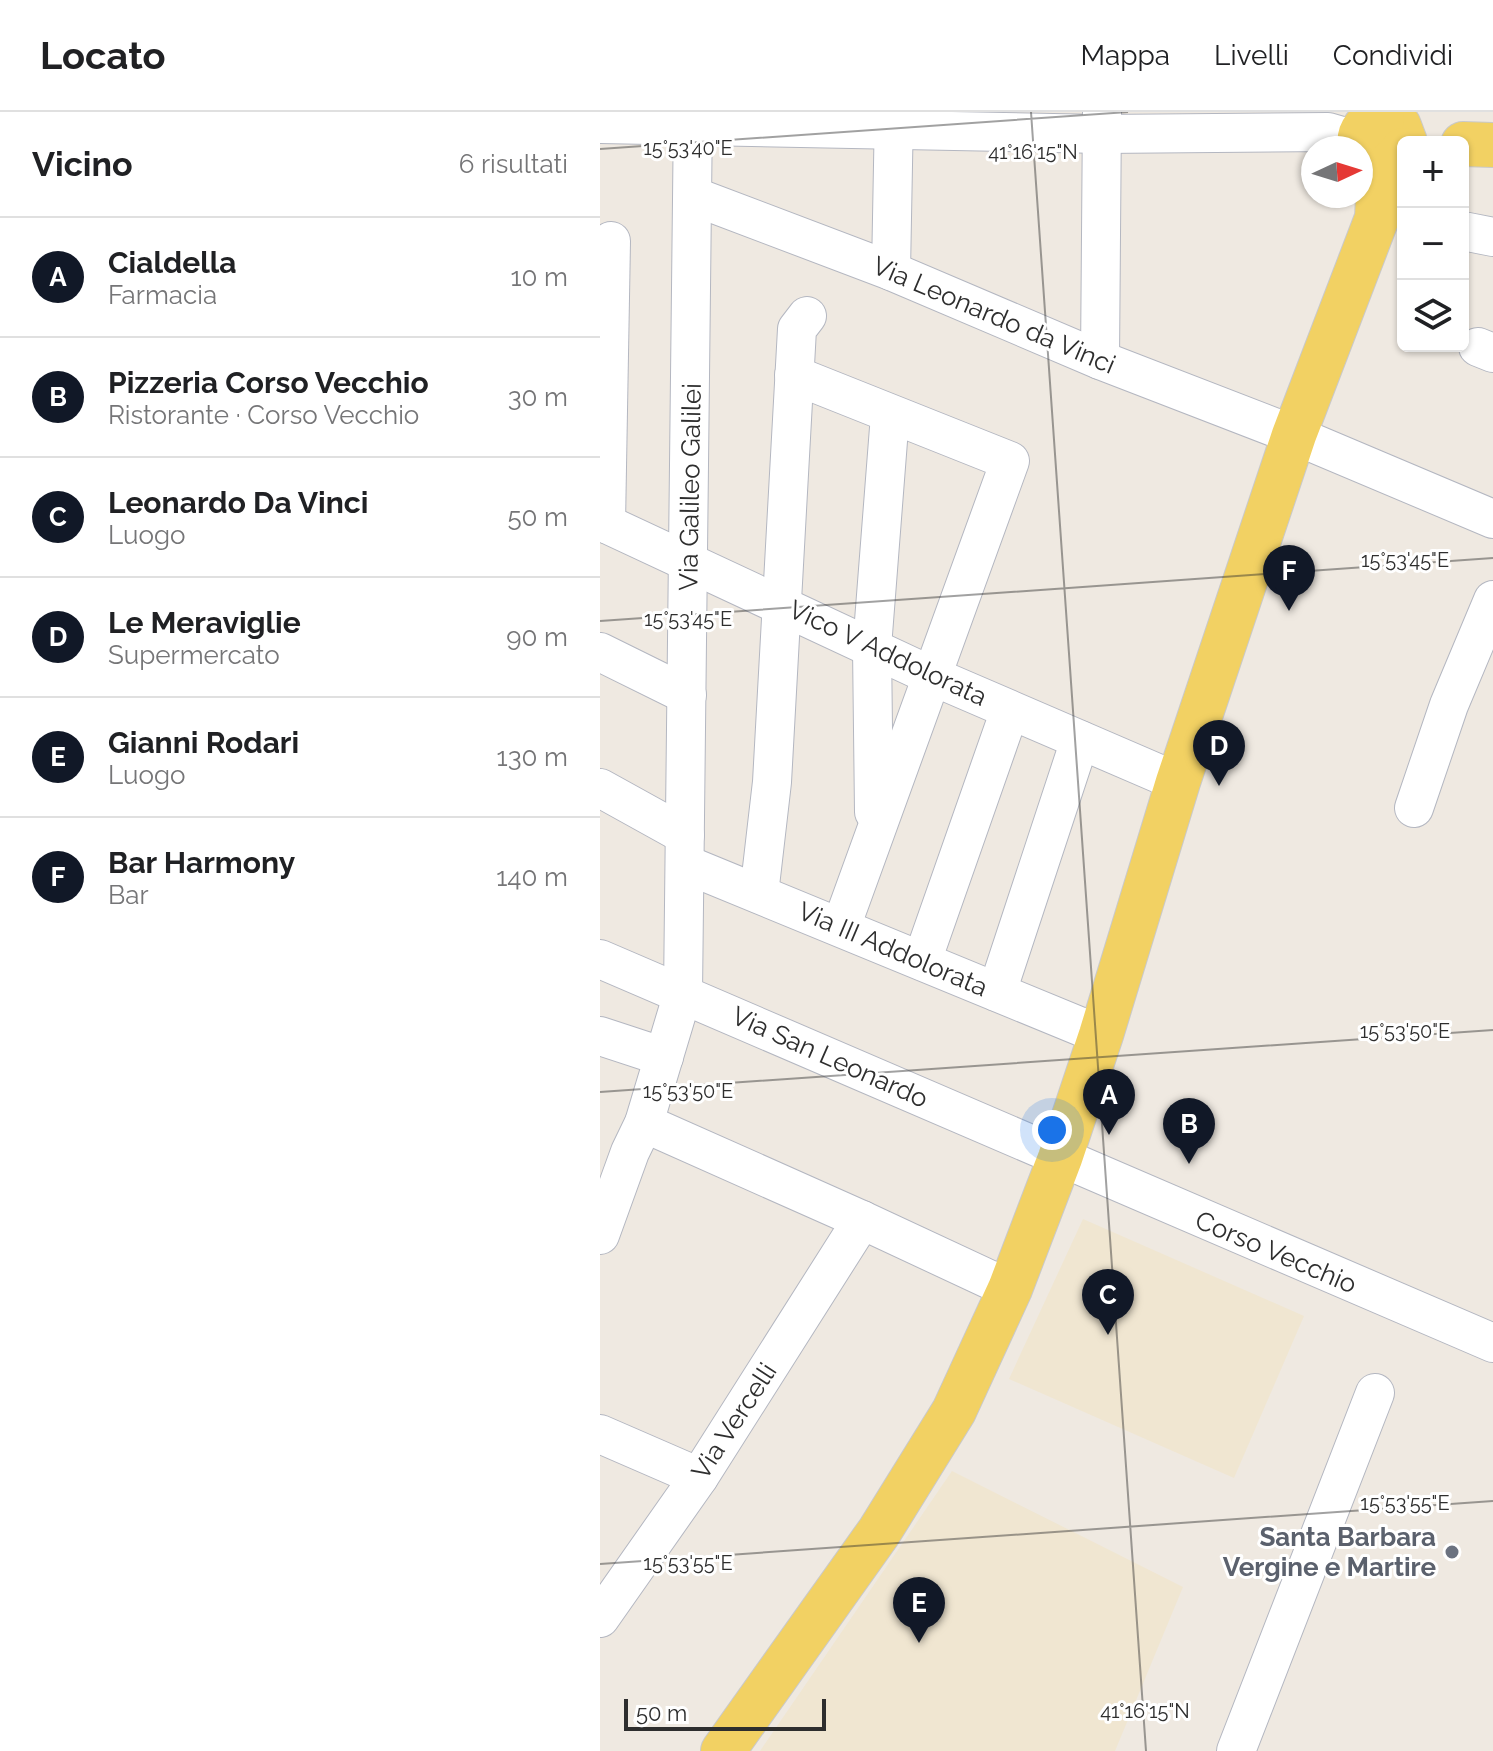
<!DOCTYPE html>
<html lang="it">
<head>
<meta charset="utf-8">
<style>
	body { margin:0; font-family:Raleway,sans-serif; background:#f6f6f6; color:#202124 }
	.controls { position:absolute; right:24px; top:24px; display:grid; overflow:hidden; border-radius:12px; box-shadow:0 2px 6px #0004 }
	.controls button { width:72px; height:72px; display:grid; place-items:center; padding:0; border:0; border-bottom:2px solid #e0e0e0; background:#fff; color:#202124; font:40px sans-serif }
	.compass { position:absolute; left:701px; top:24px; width:72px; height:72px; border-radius:50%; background:#fff; box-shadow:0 2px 6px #0004; rotate:86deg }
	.scale { position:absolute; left:24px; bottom:20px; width:202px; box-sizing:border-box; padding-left:8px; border:4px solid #2e2e2e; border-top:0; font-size:22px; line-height:28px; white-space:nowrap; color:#2e2e2e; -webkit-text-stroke:6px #fff; paint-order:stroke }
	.you { position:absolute; left:452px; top:1018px; width:28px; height:28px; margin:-20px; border:6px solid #fff; border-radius:50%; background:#1a73e8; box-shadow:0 0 0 12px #1a73e833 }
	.badge { display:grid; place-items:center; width:52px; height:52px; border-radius:50%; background:#111827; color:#fff; font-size:26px; font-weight:700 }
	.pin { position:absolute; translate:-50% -66px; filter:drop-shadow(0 2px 4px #0008) }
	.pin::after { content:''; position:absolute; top:42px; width:28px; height:24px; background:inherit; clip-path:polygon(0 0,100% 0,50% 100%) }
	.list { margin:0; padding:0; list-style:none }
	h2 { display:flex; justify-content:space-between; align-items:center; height:104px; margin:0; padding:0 32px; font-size:34px }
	h2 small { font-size:26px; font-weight:400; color:#757577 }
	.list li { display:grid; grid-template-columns:52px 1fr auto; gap:24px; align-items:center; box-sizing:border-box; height:120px; padding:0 32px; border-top:2px solid #e0e0e0 }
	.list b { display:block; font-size:30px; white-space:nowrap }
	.list p { margin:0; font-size:26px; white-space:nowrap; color:#757577 }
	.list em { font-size:26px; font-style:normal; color:#757577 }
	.icon { flex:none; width:44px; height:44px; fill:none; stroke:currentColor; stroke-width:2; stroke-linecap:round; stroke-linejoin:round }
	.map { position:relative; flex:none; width:893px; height:1639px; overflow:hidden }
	header { display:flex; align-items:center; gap:48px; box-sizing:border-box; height:112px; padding:0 40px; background:#fff; border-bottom:2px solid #e0e0e0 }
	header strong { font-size:38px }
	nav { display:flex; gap:44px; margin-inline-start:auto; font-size:28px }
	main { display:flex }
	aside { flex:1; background:#fff }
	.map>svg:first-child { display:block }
	.education { fill:#f0e6d1 }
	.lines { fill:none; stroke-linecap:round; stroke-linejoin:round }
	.minor-casing { stroke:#b4b7c1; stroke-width:40 }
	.major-casing { stroke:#c9c9c9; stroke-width:46 }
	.minor { stroke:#fff; stroke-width:38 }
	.major { stroke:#f2d163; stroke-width:44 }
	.ticks { fill:none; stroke:#2e2e2e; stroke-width:2; stroke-opacity:0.45 }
	.worship-dot { fill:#6b7280; stroke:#fff; stroke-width:3 }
	.labels { text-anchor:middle; stroke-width:6; stroke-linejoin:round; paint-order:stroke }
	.street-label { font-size:26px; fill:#2e2e2e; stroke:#fff }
	.worship-label { font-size:26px; font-weight:bold; fill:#5b616d; stroke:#fff; text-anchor:end }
	.ticks-label { font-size:20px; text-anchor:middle; fill:#2e2e2e; stroke:#fff; stroke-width:6; stroke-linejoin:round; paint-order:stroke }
</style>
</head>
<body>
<header>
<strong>Locato</strong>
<nav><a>Mappa</a><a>Livelli</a><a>Condividi</a></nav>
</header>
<main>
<aside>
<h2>Vicino<small>6 risultati</small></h2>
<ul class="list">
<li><span class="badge">A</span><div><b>Cialdella</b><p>Farmacia</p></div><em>10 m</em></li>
<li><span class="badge">B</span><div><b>Pizzeria Corso Vecchio</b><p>Ristorante · Corso Vecchio</p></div><em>30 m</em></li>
<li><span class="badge">C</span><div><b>Leonardo Da Vinci</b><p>Luogo</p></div><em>50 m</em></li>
<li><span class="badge">D</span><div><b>Le Meraviglie</b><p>Supermercato</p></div><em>90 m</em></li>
<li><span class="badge">E</span><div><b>Gianni Rodari</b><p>Luogo</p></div><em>130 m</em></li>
<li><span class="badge">F</span><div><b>Bar Harmony</b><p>Bar</p></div><em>140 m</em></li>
</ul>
</aside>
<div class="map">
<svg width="893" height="1639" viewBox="0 0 893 1639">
	<rect width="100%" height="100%" fill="#efe9e1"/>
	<g class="education">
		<polygon points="483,1107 704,1204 634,1366 409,1267"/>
		<polygon points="352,1359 583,1475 515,1639 160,1639"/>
	</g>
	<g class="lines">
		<g class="minor-casing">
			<g id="minor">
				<polyline points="0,12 502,22 728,20 759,29"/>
				<polyline points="93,84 291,159 500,248 694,323 893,407"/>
				<polyline points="863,119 893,125"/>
				<polyline points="291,159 294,0"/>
				<polyline points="878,235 893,241"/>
				<polyline points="500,248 502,0"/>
				<polyline points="194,263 410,349 241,815"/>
				<polyline points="0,409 332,564 578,670"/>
				<polyline points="6,412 11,129"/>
				<polyline points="0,540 87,583"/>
				<polyline points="0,676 85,723"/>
				<polyline points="814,696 849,593 893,488"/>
				<polyline points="274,700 272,535 290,303"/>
				<polyline points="85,752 501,923"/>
				<polyline points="159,782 172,670 197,217 207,204"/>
				<polyline points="0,847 893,1231"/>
				<polyline points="322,849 410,598"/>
				<polyline points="397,880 480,628"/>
				<polyline points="0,924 64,945"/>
				<polyline points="44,1011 262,1108 410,1177"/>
				<polyline points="0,1123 30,1040 44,1011 83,881 93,0"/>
				<polyline points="0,1322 99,1365"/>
				<polyline points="0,1506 99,1365 262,1108"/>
				<polyline points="636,1639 775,1281"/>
			</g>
		</g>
		<g class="major-casing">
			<g id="major">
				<polyline points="776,0 782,7 799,14 805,30"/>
				<polyline points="863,32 893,33"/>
				<path d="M760 36C757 19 767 9 782 7"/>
				<path d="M123 1639 279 1420 354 1299 410 1177 460 1046 501 923 578 670 694 323 777 106C778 89 777 67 789 53 794 47 799 45 803 38"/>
			</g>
		</g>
		<use href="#minor" class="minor"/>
		<use href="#major" class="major"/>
	</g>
	<path class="ticks" d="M431 0 546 1639M0 37 528 0M0 509 893 446M0 980 893 918M0 1452 893 1389"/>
	<circle class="worship-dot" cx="852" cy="1440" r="8"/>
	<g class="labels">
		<g class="street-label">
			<text transform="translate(394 203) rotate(23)" y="9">Via Leonardo da Vinci</text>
			<text transform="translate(90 375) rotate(-89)" y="9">Via Galileo Galilei</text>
			<text transform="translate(288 541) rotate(25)" y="9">Vico V Addolorata</text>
			<text transform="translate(293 837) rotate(23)" y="9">Via III Addolorata</text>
			<text transform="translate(230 945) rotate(24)" y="9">Via San Leonardo</text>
			<text transform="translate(676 1140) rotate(23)" y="9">Corso Vecchio</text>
			<text transform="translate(134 1309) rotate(-57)" y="9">Via Vercelli</text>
		</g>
		<g class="worship-label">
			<text x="836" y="1434">Santa Barbara<tspan x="836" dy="30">Vergine e Martire</tspan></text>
		</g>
	</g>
	<g class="ticks-label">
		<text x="88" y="43">15°53'40"E</text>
		<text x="433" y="47">41°16'15"N</text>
		<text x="805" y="455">15°53'45"E</text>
		<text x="88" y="514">15°53'45"E</text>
		<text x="805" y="926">15°53'50"E</text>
		<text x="88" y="986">15°53'50"E</text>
		<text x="805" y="1398">15°53'55"E</text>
		<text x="88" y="1458">15°53'55"E</text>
		<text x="545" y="1606">41°16'15"N</text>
	</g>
</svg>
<div class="controls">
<button>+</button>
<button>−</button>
<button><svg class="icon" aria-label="layers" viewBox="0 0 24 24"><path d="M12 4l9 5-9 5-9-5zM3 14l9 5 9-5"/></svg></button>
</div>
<svg class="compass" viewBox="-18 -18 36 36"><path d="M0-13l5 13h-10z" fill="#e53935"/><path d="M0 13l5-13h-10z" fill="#757577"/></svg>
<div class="scale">50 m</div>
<div class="you"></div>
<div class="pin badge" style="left:509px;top:1023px">A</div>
<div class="pin badge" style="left:589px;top:1052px">B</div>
<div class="pin badge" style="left:508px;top:1223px">C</div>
<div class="pin badge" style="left:619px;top:674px">D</div>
<div class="pin badge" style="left:319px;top:1531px">E</div>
<div class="pin badge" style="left:689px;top:499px">F</div>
</div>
</main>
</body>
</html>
